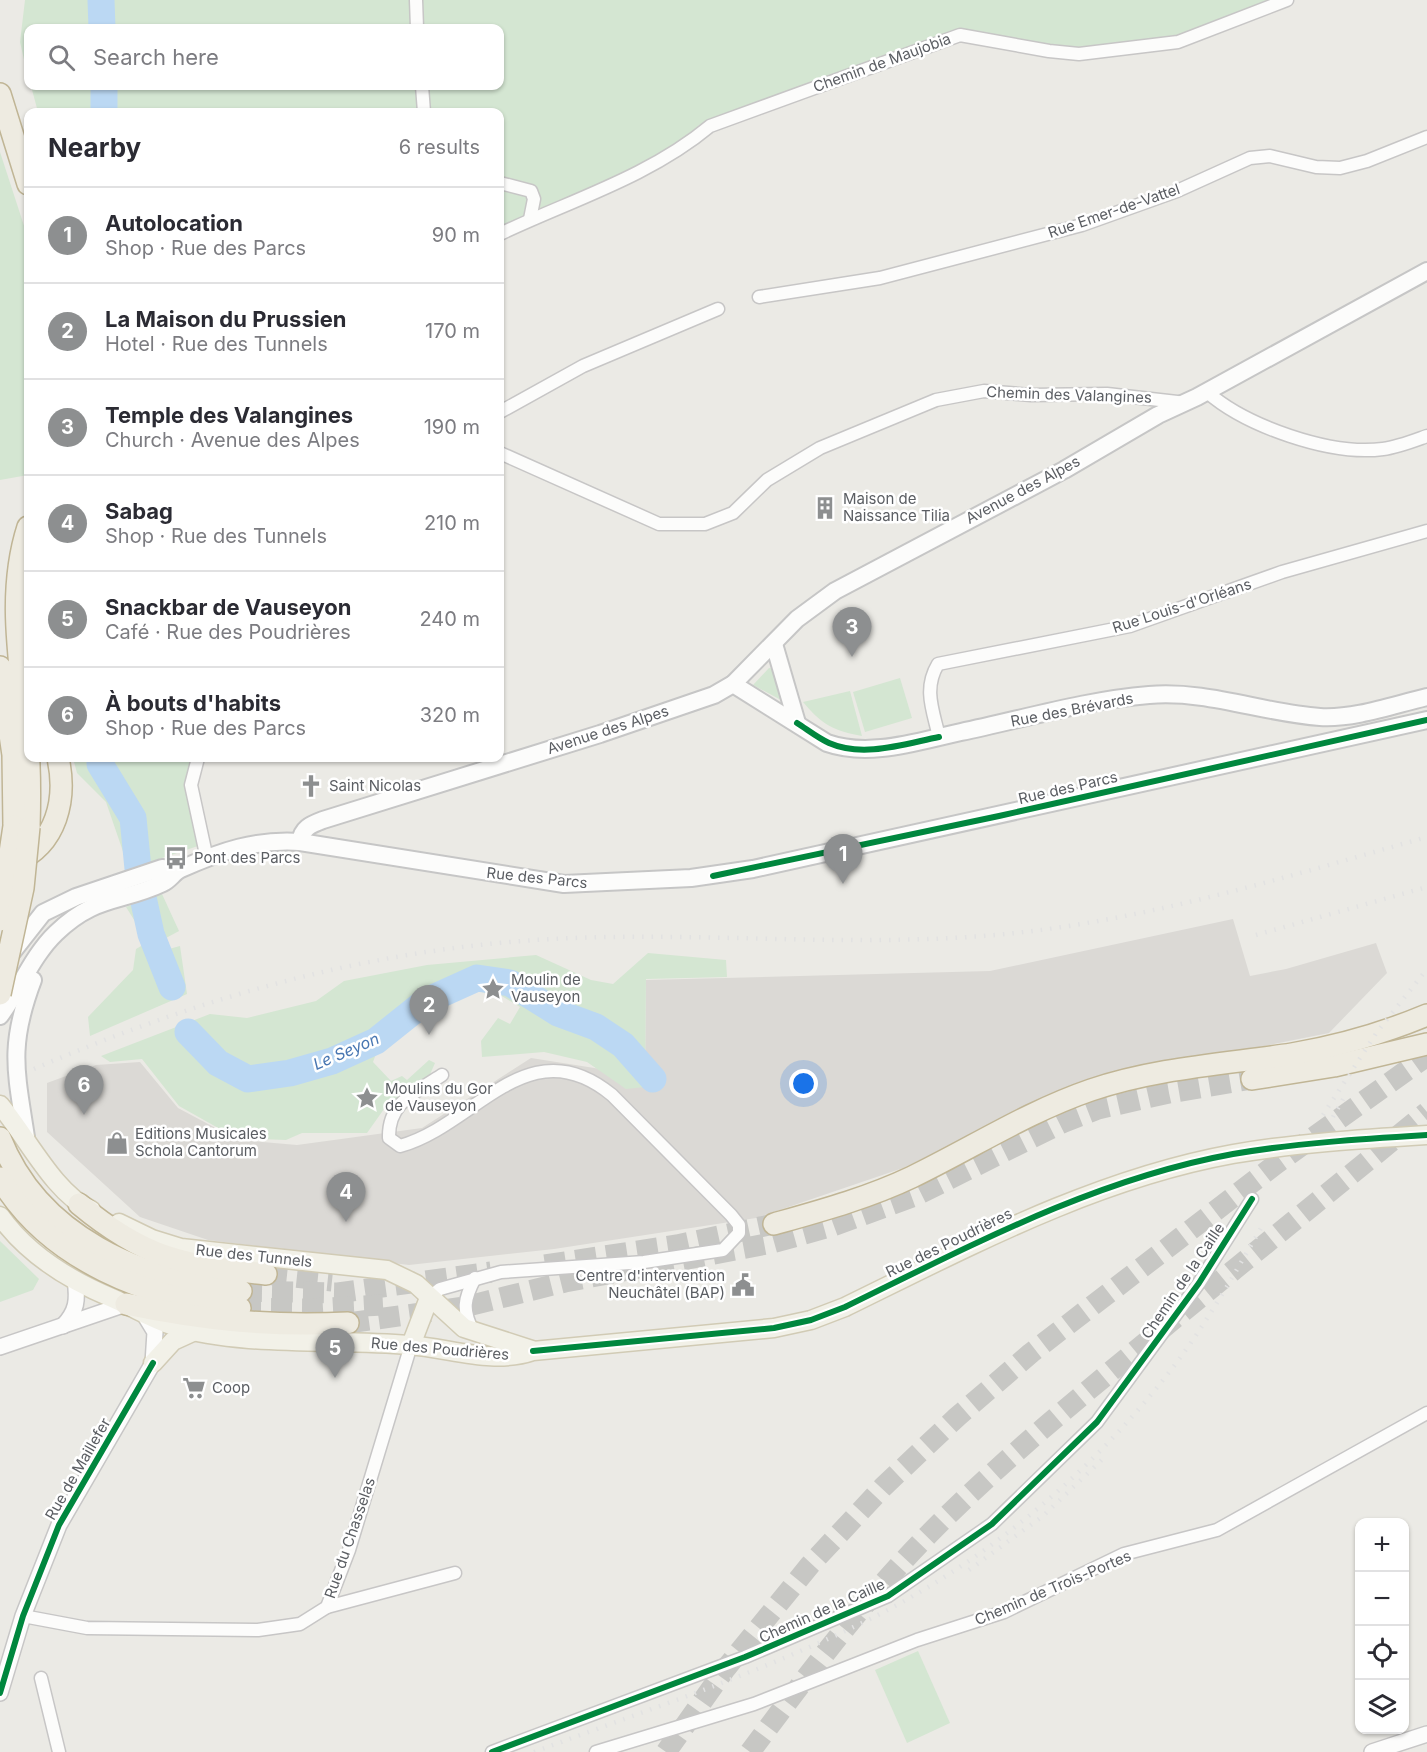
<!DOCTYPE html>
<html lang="en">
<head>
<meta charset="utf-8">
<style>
	body { margin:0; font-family:Inter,sans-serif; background:#f2f2f3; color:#2b2b33 }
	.controls { position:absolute; right:18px; bottom:18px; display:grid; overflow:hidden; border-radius:12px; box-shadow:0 2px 4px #0004 }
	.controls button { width:54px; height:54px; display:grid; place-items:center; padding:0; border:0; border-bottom:2px solid #e1e1e2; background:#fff; color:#2b2b33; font:30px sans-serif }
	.you { position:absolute; left:804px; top:1084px; width:21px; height:21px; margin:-15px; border:4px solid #fff; border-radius:50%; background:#1a73e8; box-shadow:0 0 0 9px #1a73e833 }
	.badge { display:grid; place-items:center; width:39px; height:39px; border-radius:50%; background:#8d8f90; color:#fff; font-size:20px; font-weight:700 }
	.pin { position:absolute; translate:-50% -50px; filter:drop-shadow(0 2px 3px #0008) }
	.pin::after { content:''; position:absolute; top:32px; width:21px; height:18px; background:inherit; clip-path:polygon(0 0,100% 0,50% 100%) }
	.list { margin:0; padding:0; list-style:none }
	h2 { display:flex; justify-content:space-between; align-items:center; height:78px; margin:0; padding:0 24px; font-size:26px }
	h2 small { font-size:20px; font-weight:400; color:#7c7c81 }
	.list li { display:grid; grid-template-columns:39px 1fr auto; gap:18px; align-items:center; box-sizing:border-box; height:96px; padding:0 24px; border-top:2px solid #e1e1e2 }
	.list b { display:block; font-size:22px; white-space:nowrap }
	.list p { margin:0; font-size:20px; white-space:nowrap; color:#7c7c81 }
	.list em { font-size:20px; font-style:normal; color:#7c7c81 }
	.icon { flex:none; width:33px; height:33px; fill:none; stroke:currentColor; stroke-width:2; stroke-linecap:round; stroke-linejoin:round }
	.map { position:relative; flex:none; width:1427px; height:1752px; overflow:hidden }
	.search { position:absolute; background:#fff; box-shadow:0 2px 4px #0004; left:24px; top:24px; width:480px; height:66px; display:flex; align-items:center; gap:15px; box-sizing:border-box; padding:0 21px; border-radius:12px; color:#7c7c81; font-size:22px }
	.panel { position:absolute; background:#fff; box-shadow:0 2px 4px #0004; left:24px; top:108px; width:480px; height:654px; border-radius:12px }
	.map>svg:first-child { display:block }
	.industrial { fill:#dbd9d5 }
	.green { fill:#d4e6d2 }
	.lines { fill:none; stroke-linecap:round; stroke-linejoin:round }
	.river { stroke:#bbd8f3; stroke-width:27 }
	.motorway-tunnel { stroke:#c7c7c4; stroke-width:21; stroke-dasharray:21 10; stroke-linecap:butt }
	.minor-casing { stroke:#c7c6c6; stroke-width:15 }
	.tertiary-casing { stroke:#c7c6c6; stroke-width:18 }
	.secondary-casing { stroke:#c6c6c6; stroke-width:20 }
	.primary-casing { stroke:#d1cbb5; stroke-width:21 }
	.motorway-casing { stroke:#c0b595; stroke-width:24 }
	.minor { stroke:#fcfcfb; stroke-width:12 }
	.tertiary { stroke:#fcfcfb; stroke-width:15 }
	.secondary { stroke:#fcfcfb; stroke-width:16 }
	.primary { stroke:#f2f1e8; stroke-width:18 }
	.motorway { stroke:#eeebe1; stroke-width:21 }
	.rail { stroke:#e2e2e2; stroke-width:4.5; stroke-dasharray:1.5 8; stroke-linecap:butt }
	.motorway-bridge-casing { stroke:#c0b595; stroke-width:24; stroke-linecap:butt }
	.motorway-bridge { stroke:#eeebe1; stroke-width:21 }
	.cycleway-casing { stroke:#fff; stroke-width:10 }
	.cycleway { stroke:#00873e; stroke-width:6 }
	.labels { text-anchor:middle; stroke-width:5; stroke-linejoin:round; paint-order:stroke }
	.street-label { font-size:15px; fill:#5b5e63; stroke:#fff }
	.poi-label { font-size:15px; fill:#5b5e63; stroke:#fff; text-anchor:start }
	.water-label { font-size:16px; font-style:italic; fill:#4977b2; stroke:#fff }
</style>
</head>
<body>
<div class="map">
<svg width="1427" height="1752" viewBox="0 0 1427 1752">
	<rect width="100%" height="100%" fill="#ebeae5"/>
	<polygon class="industrial" points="1233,919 1250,976 1286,969 1376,943 1387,973 1329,1033 1079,1083 903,1168 756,1218 554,1249 409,1265 208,1240 140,1217 47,1132 47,1083 96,1065 140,1062 178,1108 238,1140 297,1145 422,1128 531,1058 645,1076 646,980 990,971"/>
	<g class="green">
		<path d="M25 0H1286L1181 36 1110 47H1040L957 31 699 125C689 134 678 145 667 152 616 184 554 201 500 227V112H38L31 86H500V28H28V77L20 42Z"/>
		<polygon points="0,152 28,238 28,475 0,480"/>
		<polygon points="769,668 774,669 783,699 781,700 753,685"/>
		<polygon points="900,678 912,718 865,732 853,692"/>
		<path d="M850 691 862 736C834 731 822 725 803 702Z"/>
		<polygon points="73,758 198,758 193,770 204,844 129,869 106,802 77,773"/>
		<polygon points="162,894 179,931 166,938 169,949 180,946 187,994 90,1036 88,1017 133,970 136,949 148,942 126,907"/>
		<polygon points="648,953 726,960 727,977 646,979 645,1087 626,1089 587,1062 544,1052 482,1057 481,1041 498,1018 510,1024 520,1007 500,995 469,990 436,1001 380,1043 373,1062 391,1081 402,1076 407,1080 429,1060 435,1063 428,1079 384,1109 367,1133 302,1133 286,1140 236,1138 179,1106 142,1059 110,1062 101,1056 210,1014 247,1018 316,1001 344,981 427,965 536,955 591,980 613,984"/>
		<polygon points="0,1241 39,1279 33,1290 0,1302"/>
		<polygon points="918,1651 950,1723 907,1743 875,1670"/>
	</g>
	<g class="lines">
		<g class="river">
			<polyline points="101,0 102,28"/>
			<polyline points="104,86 104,112"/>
			<polyline points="100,758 100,764 133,818 139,879 151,934 172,987"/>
			<polyline points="188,1032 218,1063 248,1079 290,1073 332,1061 376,1041 426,1001 477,978 510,983 558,1013 596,1027 623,1045 653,1079"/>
		</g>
		<g class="motorway-tunnel">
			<polyline points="545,1265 677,1245 774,1224"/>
			<polyline points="266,1274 332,1281"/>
			<polyline points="241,1291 338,1293 491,1272"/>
			<polyline points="240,1308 310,1309 383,1305"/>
			<polyline points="348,1323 464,1307 565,1282 772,1243 833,1226 915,1196 1062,1123 1098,1109 1169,1093 1252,1079"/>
			<polyline points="666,1752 726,1668 810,1565 883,1487 957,1417 1031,1353 1276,1164 1427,1056"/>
			<path d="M750 1752C806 1677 863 1601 929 1534 993 1469 1063 1411 1133 1353 1230 1272 1329 1193 1427 1112"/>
		</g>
		<g class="minor-casing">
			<g id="minor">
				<polyline points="416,0 417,28"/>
				<polyline points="422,86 424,112"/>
				<polyline points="500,183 531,191 534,199 530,219"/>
				<path d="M500 234C569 201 649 177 710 126L960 35 1049 51 1079 54 1178 42 1287 0"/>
				<polyline points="759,297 880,278 1082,225 1177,191 1250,158 1270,156 1316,167 1340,168 1367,161 1427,137"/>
				<path d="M1207 392C1246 426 1330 456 1383 449 1398 447 1413 441 1427 436"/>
				<polyline points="500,412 583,366 718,309"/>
				<polyline points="500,453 659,524 705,524 733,513 767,480 820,448 936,400 984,391 1031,395 1107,394 1186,403"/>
				<path d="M939 737C933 710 923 689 938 664L1130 626 1282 572 1427 531"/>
				<polyline points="198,758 191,785 207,859"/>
				<path d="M429 1298 440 1289 501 1272 644 1262 723 1250 739 1233V1225L731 1215 612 1095C528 1026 476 1125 400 1146L389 1138C388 1102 415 1093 442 1075"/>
				<path d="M473 1331C462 1310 464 1299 475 1278"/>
				<polyline points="327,1607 455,1573"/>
				<polyline points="23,1616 87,1628 258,1630 300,1624 327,1607 349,1550 411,1345"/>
				<polyline points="41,1678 59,1752"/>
				<polyline points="492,1752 745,1657 888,1596 992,1524 1097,1422 1199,1283 1252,1199"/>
				<polyline points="596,1752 754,1704 917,1640 1004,1612 1124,1554 1217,1530 1427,1413"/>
			</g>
		</g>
		<g class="tertiary-casing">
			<g id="tertiary">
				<path d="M63 1326C77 1311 78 1300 75 1280"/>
				<polyline points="0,1347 126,1304"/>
				<polyline points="0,1693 23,1616 59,1525 153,1363 155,1332 144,1314"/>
				<polyline points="1372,1752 1427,1734"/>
			</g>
		</g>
		<g class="secondary-casing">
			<g id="secondary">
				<polyline points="774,644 797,723"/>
				<path d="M733 684 827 743C870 758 918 741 961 732 1023 719 1086 700 1149 695 1208 690 1262 713 1320 717 1355 719 1393 705 1427 697"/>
				<path d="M300 842C302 828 310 825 323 820L600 734 714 695 733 684 797 619 835 591 1064 470 1158 415 1197 397 1427 271"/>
				<polyline points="10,955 43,913 76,897 162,868 178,870"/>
				<path d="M0 1016C20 989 32 956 56 933 95 895 121 903 163 883 170 880 174 872 181 869 221 851 256 839 300 842L564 884 691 878 753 869 1427 720"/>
				<path d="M26 1137C16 1071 8 1046 33 980"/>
			</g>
		</g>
		<g class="primary-casing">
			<g id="primary">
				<path d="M0 1105C27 1137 54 1193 91 1210"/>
				<path d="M0 1216C27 1254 69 1280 112 1298 133 1307 152 1319 174 1326 241 1347 337 1339 408 1345 451 1348 492 1365 533 1351L774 1328 811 1320 845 1307C970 1246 1095 1179 1233 1154 1297 1143 1362 1139 1427 1135"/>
				<polyline points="119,1223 152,1239 181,1248 387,1270 416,1284 464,1328 532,1350"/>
				<polyline points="411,1345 429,1298"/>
				<polyline points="153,1363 173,1341 197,1330"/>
			</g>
		</g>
		<g class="motorway-casing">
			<g id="motorway">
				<polyline points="0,94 28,184"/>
				<path d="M28 527C6 595 21 665 27 735 30 766 30 796 29 827"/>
				<polyline points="0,667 13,755 14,826"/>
				<path d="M15 862C57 844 67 799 58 758"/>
				<polyline points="1252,1079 1334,1066 1427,1044"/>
				<path d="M0 1138C39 1237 141 1280 241 1291"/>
				<path d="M0 1178C49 1261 149 1299 240 1308"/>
				<path d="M79 1204C145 1259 183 1265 266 1274"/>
				<path d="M774 1224C820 1211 868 1198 912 1177 972 1148 1027 1112 1091 1090 1156 1068 1225 1064 1292 1054 1339 1046 1384 1033 1427 1015"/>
				<path d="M126 1304C203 1320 270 1327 348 1323"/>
			</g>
		</g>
		<use href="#minor" class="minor"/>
		<use href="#tertiary" class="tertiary"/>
		<use href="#secondary" class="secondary"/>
		<use href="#primary" class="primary"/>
		<use href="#motorway" class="motorway"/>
		<g class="rail">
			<polyline points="1256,935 1427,887"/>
			<path d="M34 1069C201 997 369 949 552 939 699 931 848 948 995 935 1143 922 1285 877 1427 837"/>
			<polyline points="1323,1115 1377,1032 1427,969"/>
			<polyline points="1333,1117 1345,1096"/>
			<polyline points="969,1570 1043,1516 1107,1455"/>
			<path d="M534 1752C647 1710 763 1672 870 1619 983 1563 1085 1478 1163 1380 1201 1333 1231 1280 1261 1228"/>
		</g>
		<g class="motorway-bridge-casing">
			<g id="motorway-bridge">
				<polyline points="0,920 14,826"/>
				<polyline points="0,994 23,888 29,827"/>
			</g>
		</g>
		<use href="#motorway-bridge" class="motorway-bridge"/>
		<g class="cycleway-casing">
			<g id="cycleway">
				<path d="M797 723C808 730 818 738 829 743 863 758 904 744 939 737"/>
				<polyline points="713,876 999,816 1427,720"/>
				<path d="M533 1351 774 1328 811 1320 845 1307C970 1246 1095 1179 1233 1154 1297 1143 1362 1139 1427 1135"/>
				<polyline points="0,1693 23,1616 59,1525 153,1363"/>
				<polyline points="492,1752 745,1657 888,1596 992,1524 1097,1422 1199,1283 1252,1199"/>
			</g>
		</g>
		<use href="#cycleway" class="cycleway"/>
	</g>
	<defs>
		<g id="building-bare" transform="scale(1.8)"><path d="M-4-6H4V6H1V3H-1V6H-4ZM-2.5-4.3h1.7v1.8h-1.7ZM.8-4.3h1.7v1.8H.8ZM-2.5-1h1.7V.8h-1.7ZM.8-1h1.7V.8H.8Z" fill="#8d8f90" stroke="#fff" stroke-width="2.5" paint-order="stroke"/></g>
		<g id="church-bare" transform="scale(1.8)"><path d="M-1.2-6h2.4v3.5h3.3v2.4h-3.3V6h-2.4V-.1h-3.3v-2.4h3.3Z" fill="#8d8f90" stroke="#fff" stroke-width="2.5" paint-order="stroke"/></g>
		<g id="bus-bare" transform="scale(1.8)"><path d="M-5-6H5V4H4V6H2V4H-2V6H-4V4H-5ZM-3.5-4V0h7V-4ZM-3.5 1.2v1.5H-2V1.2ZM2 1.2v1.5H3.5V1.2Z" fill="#8d8f90" stroke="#fff" stroke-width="2.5" paint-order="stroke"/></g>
		<g id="sight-bare" transform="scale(1.8)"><path d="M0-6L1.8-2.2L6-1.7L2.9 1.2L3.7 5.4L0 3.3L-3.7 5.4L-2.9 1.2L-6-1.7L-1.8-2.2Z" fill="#8d8f90" stroke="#fff" stroke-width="2.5" paint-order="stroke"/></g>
		<g id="shop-bare" transform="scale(1.8)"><path d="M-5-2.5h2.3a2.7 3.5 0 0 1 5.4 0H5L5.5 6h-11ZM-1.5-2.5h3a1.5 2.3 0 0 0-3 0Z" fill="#8d8f90" stroke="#fff" stroke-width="2.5" paint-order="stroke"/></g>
		<g id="civic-bare" transform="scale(1.8)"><path d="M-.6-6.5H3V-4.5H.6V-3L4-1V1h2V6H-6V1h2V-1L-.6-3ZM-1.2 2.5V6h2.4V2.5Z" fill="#8d8f90" stroke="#fff" stroke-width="2.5" paint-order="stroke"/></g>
		<g id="supermarket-bare" transform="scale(1.8)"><path d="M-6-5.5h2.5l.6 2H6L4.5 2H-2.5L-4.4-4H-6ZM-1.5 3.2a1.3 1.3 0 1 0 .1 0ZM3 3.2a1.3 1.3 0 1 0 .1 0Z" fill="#8d8f90" stroke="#fff" stroke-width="2.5" paint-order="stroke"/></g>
	</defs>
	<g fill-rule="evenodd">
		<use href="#building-bare" x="825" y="508"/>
		<use href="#church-bare" x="311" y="786"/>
		<use href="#bus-bare" x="176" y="858"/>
		<use href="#sight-bare" x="493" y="989"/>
		<use href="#sight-bare" x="367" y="1098"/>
		<use href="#shop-bare" x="117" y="1143"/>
		<use href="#civic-bare" x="743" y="1285"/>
		<use href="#supermarket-bare" x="194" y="1388"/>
	</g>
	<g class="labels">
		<g class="street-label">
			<text transform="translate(882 63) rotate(-20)" y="5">Chemin de Maujobia</text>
			<text transform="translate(1114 211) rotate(-19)" y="5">Rue Emer-de-Vattel</text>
			<text transform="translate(1069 395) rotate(2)" y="5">Chemin des Valangines</text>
			<text transform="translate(1023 490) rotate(-28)" y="5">Avenue des Alpes</text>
			<text transform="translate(1182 606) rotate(-18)" y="5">Rue Louis-d'Orléans</text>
			<text transform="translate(1072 710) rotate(-11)" y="5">Rue des Brévards</text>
			<text transform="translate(608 730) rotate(-18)" y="5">Avenue des Alpes</text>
			<text transform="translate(1068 788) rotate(-13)" y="5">Rue des Parcs</text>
			<text transform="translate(537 878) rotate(6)" y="5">Rue des Parcs</text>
			<text transform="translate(949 1243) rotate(-26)" y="5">Rue des Poudrières</text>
			<text transform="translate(254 1256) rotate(6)" y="5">Rue des Tunnels</text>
			<text transform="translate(1183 1281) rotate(-56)" y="5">Chemin de la Caille</text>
			<text transform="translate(440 1349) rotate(5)" y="5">Rue des Poudrières</text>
			<text transform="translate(78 1469) rotate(-60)" y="5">Rue de Maillefer</text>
			<text transform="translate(350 1538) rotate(-71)" y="5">Rue du Chasselas</text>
			<text transform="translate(1053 1588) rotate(-23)" y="5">Chemin de Trois-Portes</text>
			<text transform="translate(822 1611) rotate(-24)" y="5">Chemin de la Caille</text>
		</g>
		<g class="poi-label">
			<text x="843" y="504">Maison de<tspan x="843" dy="17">Naissance Tilia</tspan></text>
			<text x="329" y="791">Saint Nicolas</text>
			<text x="194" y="863">Pont des Parcs</text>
			<text x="511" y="985">Moulin de<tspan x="511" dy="17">Vauseyon</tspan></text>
			<text x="385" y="1094">Moulins du Gor<tspan x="385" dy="17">de Vauseyon</tspan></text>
			<text x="135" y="1139">Editions Musicales<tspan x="135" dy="17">Schola Cantorum</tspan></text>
			<text x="725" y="1281" text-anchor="end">Centre d'intervention<tspan x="725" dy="17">Neuchâtel (BAP)</tspan></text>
			<text x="212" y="1393">Coop</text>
		</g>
		<g class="water-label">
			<text transform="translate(346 1051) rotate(-23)" y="6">Le Seyon</text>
		</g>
	</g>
</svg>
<div class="controls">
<button>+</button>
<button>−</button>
<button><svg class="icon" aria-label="locate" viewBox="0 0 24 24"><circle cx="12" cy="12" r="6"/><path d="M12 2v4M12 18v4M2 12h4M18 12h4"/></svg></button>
<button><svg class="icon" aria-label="layers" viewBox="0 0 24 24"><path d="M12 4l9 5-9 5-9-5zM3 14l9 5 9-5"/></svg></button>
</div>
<div class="you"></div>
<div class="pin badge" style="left:843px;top:884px">1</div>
<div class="pin badge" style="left:429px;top:1035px">2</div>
<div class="pin badge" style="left:852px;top:657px">3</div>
<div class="pin badge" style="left:346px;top:1222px">4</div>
<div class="pin badge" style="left:335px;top:1378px">5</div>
<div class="pin badge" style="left:84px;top:1115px">6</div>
<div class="search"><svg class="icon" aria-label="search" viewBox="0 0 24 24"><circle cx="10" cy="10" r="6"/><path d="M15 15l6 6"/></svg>Search here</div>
<section class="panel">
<h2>Nearby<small>6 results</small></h2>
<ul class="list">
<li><span class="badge">1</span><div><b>Autolocation</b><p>Shop · Rue des Parcs</p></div><em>90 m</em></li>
<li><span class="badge">2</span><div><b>La Maison du Prussien</b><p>Hotel · Rue des Tunnels</p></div><em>170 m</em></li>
<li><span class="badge">3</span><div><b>Temple des Valangines</b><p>Church · Avenue des Alpes</p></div><em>190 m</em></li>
<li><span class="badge">4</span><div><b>Sabag</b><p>Shop · Rue des Tunnels</p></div><em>210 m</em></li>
<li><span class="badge">5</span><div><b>Snackbar de Vauseyon</b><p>Café · Rue des Poudrières</p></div><em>240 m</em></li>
<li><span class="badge">6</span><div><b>À bouts d'habits</b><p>Shop · Rue des Parcs</p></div><em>320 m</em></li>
</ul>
</section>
</div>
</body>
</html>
